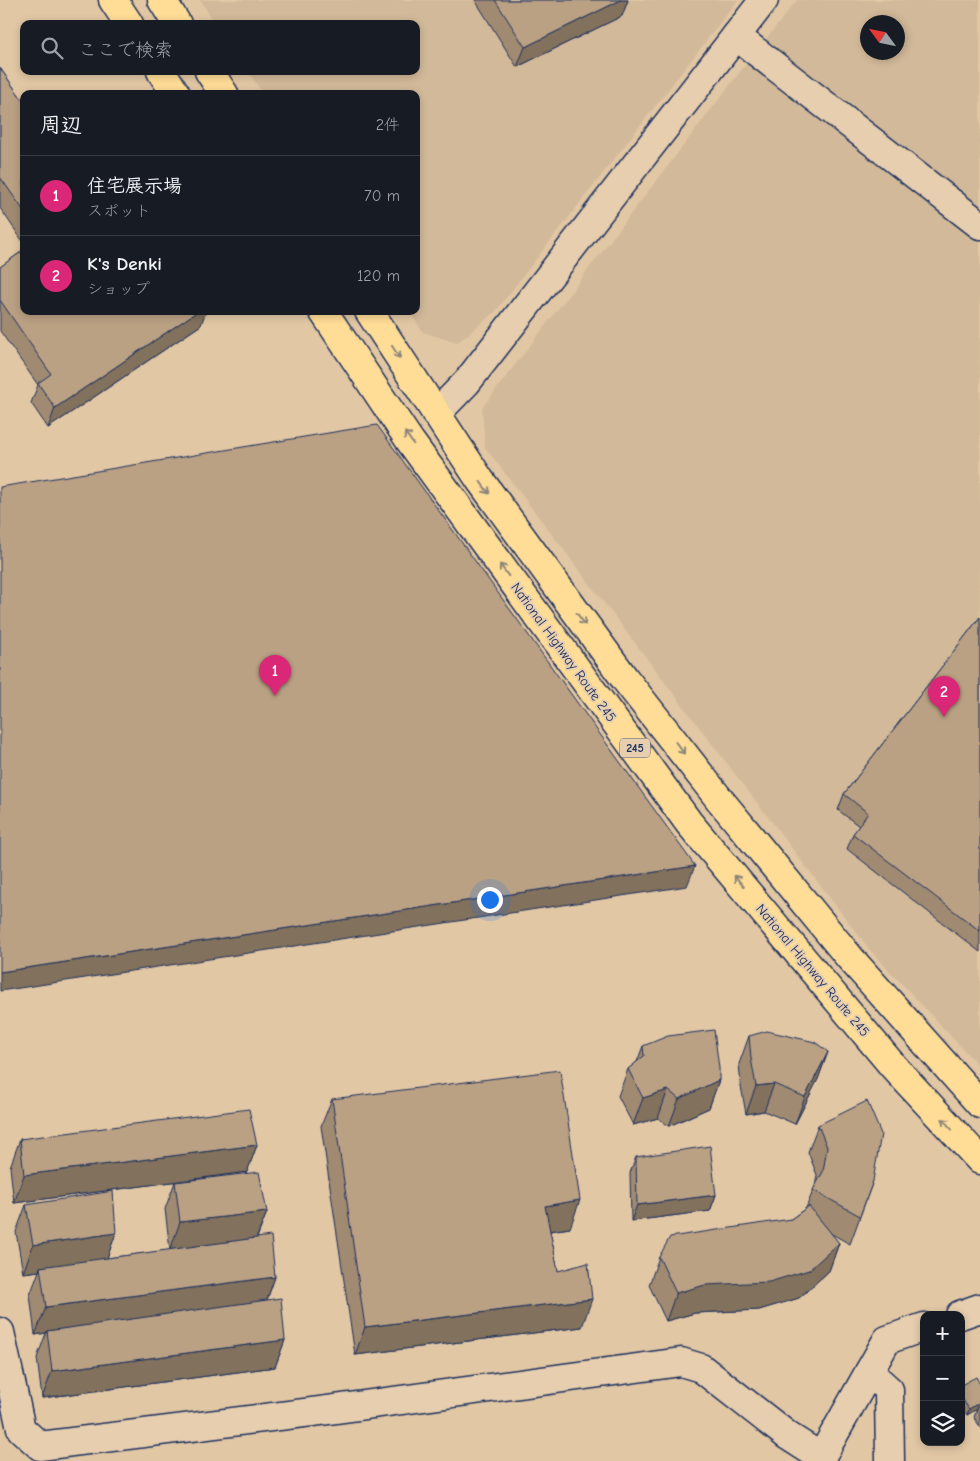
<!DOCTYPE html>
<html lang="ja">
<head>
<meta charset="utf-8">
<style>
	body { margin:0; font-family:"Comic Neue","Klee One",sans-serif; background:#20242c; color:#f1f3f6 }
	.controls { position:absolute; right:15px; bottom:15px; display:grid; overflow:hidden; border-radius:10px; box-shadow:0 2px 8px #0003 }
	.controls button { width:45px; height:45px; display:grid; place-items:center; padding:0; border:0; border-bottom:1px solid #363941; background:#171b24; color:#f1f3f6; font:25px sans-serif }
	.compass { position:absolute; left:860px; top:15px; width:45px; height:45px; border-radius:50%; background:#171b24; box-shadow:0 2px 8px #0003; rotate:303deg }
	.you { position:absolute; left:489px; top:899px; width:18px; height:18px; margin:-12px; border:4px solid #fff; border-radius:50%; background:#1a73e8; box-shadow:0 0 0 8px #1a73e833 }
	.badge { display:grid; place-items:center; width:32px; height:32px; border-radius:50%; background:#db2777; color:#fff; font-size:16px; font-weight:700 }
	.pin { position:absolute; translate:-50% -41px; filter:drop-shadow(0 1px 2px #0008) }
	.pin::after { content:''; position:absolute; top:26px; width:18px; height:15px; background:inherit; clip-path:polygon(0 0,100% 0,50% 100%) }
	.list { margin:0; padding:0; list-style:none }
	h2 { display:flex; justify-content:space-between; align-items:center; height:65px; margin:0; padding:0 20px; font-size:21px }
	h2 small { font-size:16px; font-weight:400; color:#9ea1a6 }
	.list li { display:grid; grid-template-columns:32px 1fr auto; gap:15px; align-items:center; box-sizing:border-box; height:80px; padding:0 20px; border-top:1px solid #363941 }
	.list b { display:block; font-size:19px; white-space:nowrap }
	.list p { margin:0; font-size:16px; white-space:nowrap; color:#9ea1a6 }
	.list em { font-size:16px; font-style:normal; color:#9ea1a6 }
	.icon { flex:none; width:28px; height:28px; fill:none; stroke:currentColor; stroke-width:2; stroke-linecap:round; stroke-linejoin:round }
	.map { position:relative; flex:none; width:980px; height:1461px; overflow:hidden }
	.search { position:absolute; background:#171b24; box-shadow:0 2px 8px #0003; left:20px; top:20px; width:400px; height:55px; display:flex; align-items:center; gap:12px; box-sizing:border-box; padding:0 18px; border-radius:10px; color:#9ea1a6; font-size:19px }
	.panel { position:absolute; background:#171b24; box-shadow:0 2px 8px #0003; left:20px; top:90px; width:400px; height:225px; border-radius:10px }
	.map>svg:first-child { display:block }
	.built { fill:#d2b999; fill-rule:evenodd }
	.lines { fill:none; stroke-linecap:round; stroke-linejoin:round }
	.minor-casing { stroke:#1b2f5e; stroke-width:31 }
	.highway-casing { stroke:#1b2f5e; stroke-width:31 }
	.minor { stroke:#e6ceae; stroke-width:28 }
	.highway { stroke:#ffdd96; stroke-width:28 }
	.wall { fill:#a08a72; stroke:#1b2f5e }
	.shaded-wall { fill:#82715c; stroke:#1b2f5e }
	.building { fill:#baa184; stroke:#1b2f5e }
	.oneway { stroke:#8d867a }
	.labels { text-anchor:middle; stroke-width:4; stroke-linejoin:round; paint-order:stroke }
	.shield { fill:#e6ceae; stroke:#585f76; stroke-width:1 }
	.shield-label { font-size:12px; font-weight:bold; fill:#1b2f5e }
	.street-label { font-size:14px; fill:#1b2f5e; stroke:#e6ceae }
</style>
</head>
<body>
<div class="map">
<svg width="980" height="1461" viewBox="0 0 980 1461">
	<rect width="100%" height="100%" fill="#e2c7a4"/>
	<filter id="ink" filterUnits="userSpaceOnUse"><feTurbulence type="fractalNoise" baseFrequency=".02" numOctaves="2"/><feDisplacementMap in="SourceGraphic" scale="10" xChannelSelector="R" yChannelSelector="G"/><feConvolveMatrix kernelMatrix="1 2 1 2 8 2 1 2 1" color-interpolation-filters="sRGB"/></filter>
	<g filter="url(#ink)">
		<g class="built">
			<polygon points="200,0 738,0 495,312 457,343 423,332 409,311 416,311 416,94 263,94 248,71 416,71 416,24 216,24"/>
			<path d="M797 0H980V1067L869 949 485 447 482 408 736 77ZM868 22H898V52H868Z"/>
		</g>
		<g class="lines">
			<g class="minor-casing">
				<g id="minor">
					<polyline points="736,36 980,225"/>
					<polyline points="436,414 467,382 764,0"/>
					<polyline points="960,1315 980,1308"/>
					<polyline points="0,1332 21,1429 40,1446 328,1410 681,1362 701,1368 788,1436 821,1457"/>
					<polyline points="819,1461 869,1372"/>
					<polyline points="890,1461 889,1390 869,1372 887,1340 924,1327"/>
				</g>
			</g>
			<g class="highway-casing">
				<g id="highway">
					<polyline points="113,0 129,24"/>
					<polyline points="162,0 177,24"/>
					<polyline points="161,71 176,94"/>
					<polyline points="209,71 224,94"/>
					<polyline points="323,311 410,441 689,823 893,1066 980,1160"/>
					<polyline points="369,311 480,480 625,679 720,800 850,958 980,1104"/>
				</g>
			</g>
			<use href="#minor" class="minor"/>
			<use href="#highway" class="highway"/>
		</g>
		<g class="wall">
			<polygon points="475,0 628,0 622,16 517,67"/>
			<polygon points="0,68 24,102 24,243 0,208"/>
			<polygon points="24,245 24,311 201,325 48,428 31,403 38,385 0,331 0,267 21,252"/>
			<polygon points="980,617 980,952 847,849 853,834 859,826 838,810 844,794"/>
			<polygon points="749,1036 828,1052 818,1079 795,1124 764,1111 746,1114 741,1086 739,1064"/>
			<polygon points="643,1046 719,1080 709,1108 669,1126 658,1118 633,1125 618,1096 628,1069 637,1062"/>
			<polygon points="332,1099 570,1228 550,1231 558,1271 582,1327 355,1355 321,1126"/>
			<polygon points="818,1125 873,1181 850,1244 830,1233 839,1243 829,1271 799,1298 759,1310 695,1313 666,1321 649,1285 659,1257 791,1219 806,1208 815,1186 817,1175 808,1152"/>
			<polygon points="20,1139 257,1145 247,1172 14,1203 10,1167"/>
			<polygon points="636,1157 716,1195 710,1211 631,1221 630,1173"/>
			<polygon points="175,1182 267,1212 257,1238 275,1277 267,1300 285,1340 275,1367 42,1398 37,1358 46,1333 35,1335 30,1295 39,1271 23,1273 16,1232 26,1205 116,1233 107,1258 170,1250 165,1209"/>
			<polygon points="980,1384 980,1427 974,1417 977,1409 967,1415 961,1406 961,1385"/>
		</g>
		<g class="shaded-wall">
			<polygon points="621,0 628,0 622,16 517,67 525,47"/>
			<polygon points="198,311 206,311 201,325 48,428 55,408"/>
			<polygon points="695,866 687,886 0,991 0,972"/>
			<polygon points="828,1052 818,1079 795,1124 805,1097"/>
			<polygon points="719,1080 709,1108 669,1126 679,1099"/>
			<polygon points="774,1084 764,1111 746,1114 756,1086"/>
			<polygon points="668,1090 658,1118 633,1125 643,1098"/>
			<polygon points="257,1145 247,1172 14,1203 24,1175"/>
			<polygon points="716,1195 710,1211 631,1221 637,1205"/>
			<polygon points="580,1200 570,1228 535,1233 545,1206"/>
			<polygon points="267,1212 256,1239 170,1250 180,1222"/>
			<polygon points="116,1233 106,1261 40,1267 39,1271 23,1273 33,1245"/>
			<polygon points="839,1243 829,1271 799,1298 759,1310 695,1313 666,1321 676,1293"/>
			<polygon points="275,1277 265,1305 47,1331 46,1333 35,1335 46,1307"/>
			<polygon points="592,1299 582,1327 355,1355 365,1327"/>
			<polygon points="285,1340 275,1367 42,1398 52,1371"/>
			<polygon points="980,1402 980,1406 978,1406 977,1409 967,1415 969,1409"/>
		</g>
		<g class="building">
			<polygon points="495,0 621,0 525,47"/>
			<polygon points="0,68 24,102 24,211 0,177"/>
			<polygon points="24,250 24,311 198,311 55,408 38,383 51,374 0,300 0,267"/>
			<polygon points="377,425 695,866 0,972 0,487"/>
			<polygon points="980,617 980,931 853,834 868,813 844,794"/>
			<polygon points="714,1030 719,1068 719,1080 679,1099 668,1090 643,1098 628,1069 644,1056 643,1046 668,1036"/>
			<polygon points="767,1031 815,1042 828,1052 805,1097 774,1084 756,1086 751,1058 749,1036"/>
			<polygon points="560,1070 580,1200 545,1206 558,1271 588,1263 592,1299 365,1327 332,1099"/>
			<polygon points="867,1101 881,1134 873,1181 860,1216 813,1190 823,1172 827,1147 818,1125"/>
			<polygon points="249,1109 257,1145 24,1175 20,1139"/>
			<polygon points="710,1146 716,1195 637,1205 636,1157"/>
			<polygon points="259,1172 267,1212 180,1222 175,1182"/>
			<polygon points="113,1191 116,1233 33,1245 26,1205"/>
			<polygon points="809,1206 839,1243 809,1270 769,1282 705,1285 676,1293 659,1257 670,1237 791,1219"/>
			<polygon points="271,1236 275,1277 46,1307 40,1267"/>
			<polygon points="281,1298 285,1340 52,1371 47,1331"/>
			<polygon points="976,1377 980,1384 980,1402 969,1409 961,1397 961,1385"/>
		</g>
		<defs><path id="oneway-shaft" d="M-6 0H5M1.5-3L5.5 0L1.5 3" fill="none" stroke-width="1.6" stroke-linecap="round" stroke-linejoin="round" transform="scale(1.25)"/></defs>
		<g class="oneway">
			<use href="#oneway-shaft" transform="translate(396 352) rotate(57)"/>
			<use href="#oneway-shaft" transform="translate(409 438) rotate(-125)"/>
			<use href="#oneway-shaft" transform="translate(485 488) rotate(54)"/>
			<use href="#oneway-shaft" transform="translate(504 570) rotate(-126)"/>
			<use href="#oneway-shaft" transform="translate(581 619) rotate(54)"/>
			<use href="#oneway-shaft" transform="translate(680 748) rotate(52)"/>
			<use href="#oneway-shaft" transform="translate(739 881) rotate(-130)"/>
			<use href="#oneway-shaft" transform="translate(947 1124) rotate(-132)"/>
		</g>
	</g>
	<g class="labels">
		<rect class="shield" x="620" y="738.5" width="30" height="19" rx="4"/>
		<g class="shield-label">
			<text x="635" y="752">245</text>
		</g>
		<g class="street-label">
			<text transform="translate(564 652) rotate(54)" y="5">National Highway Route 245</text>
			<text transform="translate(813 970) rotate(50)" y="5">National Highway Route 245</text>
		</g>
	</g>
</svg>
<div class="controls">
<button>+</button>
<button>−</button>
<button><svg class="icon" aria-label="layers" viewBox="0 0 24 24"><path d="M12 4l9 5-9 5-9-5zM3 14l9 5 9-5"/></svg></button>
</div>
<svg class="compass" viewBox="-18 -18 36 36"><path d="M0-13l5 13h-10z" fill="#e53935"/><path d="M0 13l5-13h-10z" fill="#9ea1a6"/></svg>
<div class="you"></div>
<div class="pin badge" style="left:275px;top:696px">1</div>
<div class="pin badge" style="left:944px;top:717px">2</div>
<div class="search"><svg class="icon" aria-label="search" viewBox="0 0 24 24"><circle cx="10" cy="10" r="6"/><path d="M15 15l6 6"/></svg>ここで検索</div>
<section class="panel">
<h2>周辺<small>2件</small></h2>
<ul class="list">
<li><span class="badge">1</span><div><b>住宅展示場</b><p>スポット</p></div><em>70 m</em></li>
<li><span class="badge">2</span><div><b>K's Denki</b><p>ショップ</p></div><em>120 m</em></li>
</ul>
</section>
</div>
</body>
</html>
